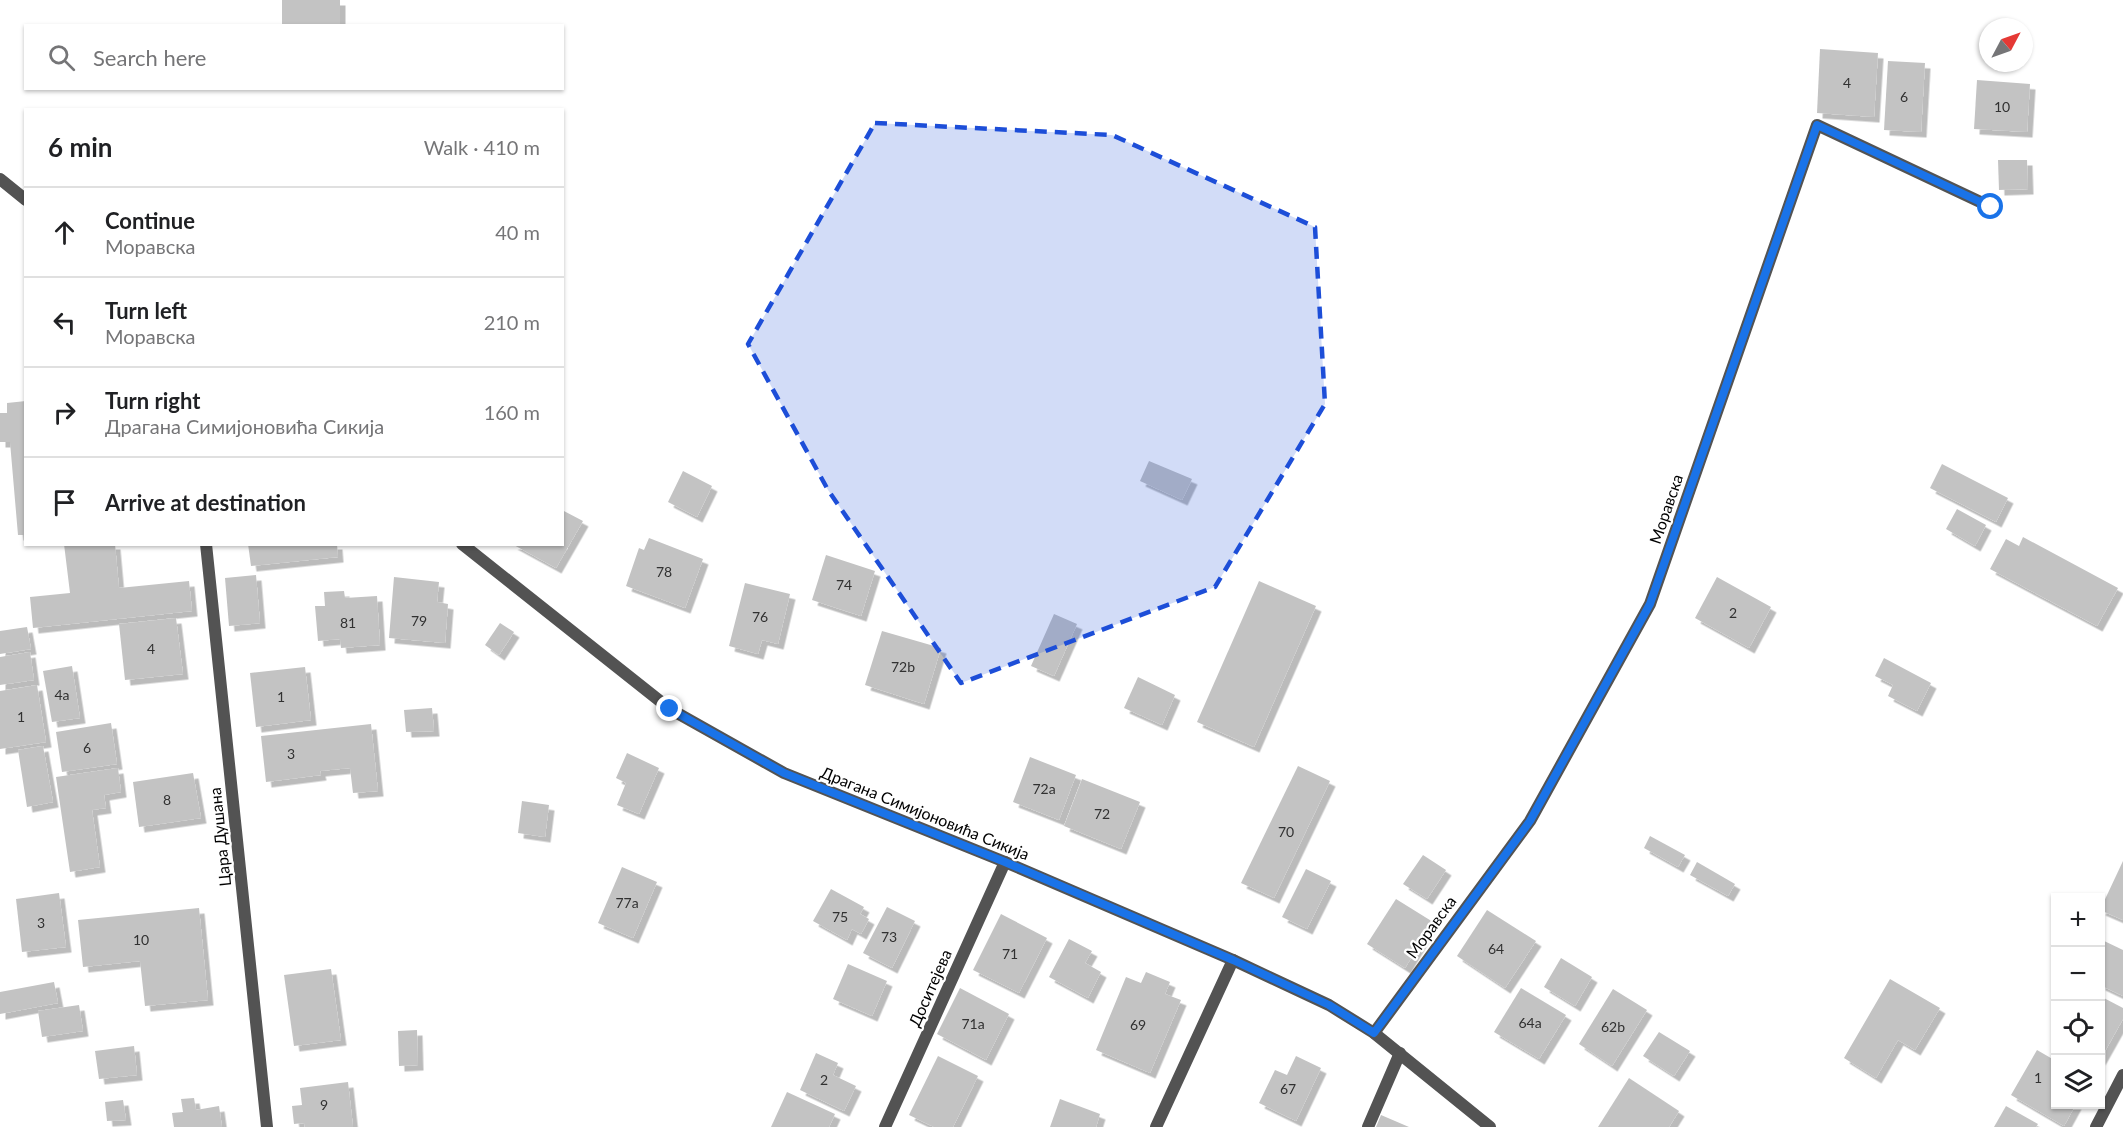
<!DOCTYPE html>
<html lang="en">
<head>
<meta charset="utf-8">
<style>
	body { margin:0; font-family:Lato,sans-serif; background:#f6f6f6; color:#202124 }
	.controls { position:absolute; right:18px; bottom:18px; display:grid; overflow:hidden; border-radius:0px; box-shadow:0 2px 4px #0004 }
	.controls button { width:54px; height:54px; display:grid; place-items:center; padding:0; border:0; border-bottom:2px solid #e0e0e0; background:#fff; color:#202124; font:30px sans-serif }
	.compass { position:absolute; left:1979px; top:18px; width:54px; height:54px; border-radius:50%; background:#fff; box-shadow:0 2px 4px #0004; rotate:49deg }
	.stop { position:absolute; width:18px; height:18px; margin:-14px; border:4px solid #1a73e8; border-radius:50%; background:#fff }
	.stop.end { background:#1a73e8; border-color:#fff; box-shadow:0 2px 6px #0008 }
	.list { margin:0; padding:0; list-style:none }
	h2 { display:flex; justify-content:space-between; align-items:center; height:78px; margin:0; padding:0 24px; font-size:26px }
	h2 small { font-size:20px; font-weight:400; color:#757577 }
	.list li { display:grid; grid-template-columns:39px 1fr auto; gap:18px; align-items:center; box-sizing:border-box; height:90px; padding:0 24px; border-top:2px solid #e0e0e0 }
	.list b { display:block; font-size:22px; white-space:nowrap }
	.list p { margin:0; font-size:20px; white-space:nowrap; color:#757577 }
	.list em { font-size:20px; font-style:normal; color:#757577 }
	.icon { flex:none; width:33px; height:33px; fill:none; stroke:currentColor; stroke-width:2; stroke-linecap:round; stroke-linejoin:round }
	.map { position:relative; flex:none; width:2123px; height:1127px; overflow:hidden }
	.search { position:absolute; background:#fff; box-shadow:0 2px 4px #0004; left:24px; top:24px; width:540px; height:66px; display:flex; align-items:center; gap:15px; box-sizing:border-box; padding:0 21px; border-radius:0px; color:#757577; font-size:22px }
	.panel { position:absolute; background:#fff; box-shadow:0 2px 4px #0004; left:24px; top:108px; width:540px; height:438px; border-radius:0px }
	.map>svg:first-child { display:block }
	.building { fill:#c3c3c3; filter:url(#shadow) }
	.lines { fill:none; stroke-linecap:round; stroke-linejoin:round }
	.street { stroke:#535353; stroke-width:12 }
	.route { stroke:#1a73e8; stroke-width:8 }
	.marked { fill:#1d4ed8; fill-opacity:0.2; stroke:#1d4ed8; stroke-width:4.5; stroke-dasharray:12 8; stroke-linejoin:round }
	.labels { text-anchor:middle; stroke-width:4.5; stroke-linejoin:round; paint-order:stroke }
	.number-label { font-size:14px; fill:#313131 }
	.street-label { font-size:16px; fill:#000; stroke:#fff }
</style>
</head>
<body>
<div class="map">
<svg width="2123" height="1127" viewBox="0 0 2123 1127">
	<defs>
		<filter id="shadow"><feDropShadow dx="5.5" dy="5.5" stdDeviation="0" flood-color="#0004"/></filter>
	</defs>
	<rect width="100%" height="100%" fill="#fff"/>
	<g class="building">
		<rect x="282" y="0" width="58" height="26"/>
		<polygon points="1820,49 1878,53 1874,117 1817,113"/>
		<polygon points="1888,61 1925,63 1921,132 1884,130"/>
		<polygon points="1977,80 2030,84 2027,132 1974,129"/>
		<polygon points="1998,160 2027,160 2028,189 1999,190"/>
		<polygon points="26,401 26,535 18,535 10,442 0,442 0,413 7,413 7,403"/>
		<polygon points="1149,461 1192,479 1182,500 1140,481"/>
		<polygon points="1942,464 2008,498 1996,522 1930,488"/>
		<polygon points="683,471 712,486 697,517 668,502"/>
		<polygon points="1957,509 1986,525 1975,546 1946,529"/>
		<polygon points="562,510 583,521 556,568 512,544 562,544"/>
		<polygon points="2023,537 2118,588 2097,626 1990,569 2006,539 2019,546"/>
		<polygon points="649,538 703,559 685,608 626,586 639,548 644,550"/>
		<polygon points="64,544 115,544 119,588 189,581 192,611 33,628 30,597 70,593"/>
		<polygon points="248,544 337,544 338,557 251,566"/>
		<polygon points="826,555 875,571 861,616 812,600"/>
		<polygon points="256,575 260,623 229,626 225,578"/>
		<polygon points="394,577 439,582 437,602 448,604 445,643 389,638"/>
		<polygon points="1717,577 1771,607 1749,648 1695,618"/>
		<polygon points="1259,581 1316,606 1254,747 1197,722"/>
		<polygon points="745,583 790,594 778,644 762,640 758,654 729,646"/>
		<polygon points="344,591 345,598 377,596 380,645 341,648 340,639 318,641 315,606 325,606 324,592"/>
		<polygon points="1054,614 1077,624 1054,676 1031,666"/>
		<polygon points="176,618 183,674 125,680 119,624"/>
		<polygon points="500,623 514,632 499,655 485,645"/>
		<polygon points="27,627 31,649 0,654 0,631"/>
		<polygon points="882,631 941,648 924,704 865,685"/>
		<polygon points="30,652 34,680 0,685 0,657"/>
		<polygon points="1884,658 1931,683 1917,711 1888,696 1893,685 1875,676"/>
		<polygon points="72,666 80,718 52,722 43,671"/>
		<polygon points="305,667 311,720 256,727 250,673"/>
		<polygon points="1138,677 1175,695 1162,725 1124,708"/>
		<polygon points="37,685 46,742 0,749 0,691"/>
		<polygon points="432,708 434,731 406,732 404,710"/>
		<polygon points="111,723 117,764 62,772 56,732"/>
		<polygon points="371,724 378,791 353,793 350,768 320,771 321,775 266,782 261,736"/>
		<polygon points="43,746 53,802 27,807 18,750"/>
		<polygon points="627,753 659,768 639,814 617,805 626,783 616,778"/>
		<polygon points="1030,757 1076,775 1059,820 1013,802"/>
		<polygon points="1298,766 1330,781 1274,898 1241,883"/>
		<polygon points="118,768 121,792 104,795 106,808 92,810 100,867 70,872 56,777"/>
		<polygon points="193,773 201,818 139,827 133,782"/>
		<polygon points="1082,779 1140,802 1121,849 1064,826"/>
		<polygon points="522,801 549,805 545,837 518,833"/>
		<polygon points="1650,836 1685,855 1678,867 1644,848"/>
		<polygon points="1423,855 1446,870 1427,899 1403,884"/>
		<polygon points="2123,861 2123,920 2100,910"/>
		<polygon points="1697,862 1735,884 1728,896 1690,875"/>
		<polygon points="622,867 657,882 633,938 598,923"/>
		<polygon points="1306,869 1331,881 1307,929 1282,917"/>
		<polygon points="831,889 864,907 860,914 869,919 861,934 852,929 847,940 813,921"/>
		<polygon points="59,893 66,947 22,952 16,899"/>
		<polygon points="1396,899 1433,922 1405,968 1367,944"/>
		<polygon points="887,907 915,921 892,968 863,953"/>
		<polygon points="199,908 208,1000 145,1006 140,961 83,967 78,920"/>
		<polygon points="1487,910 1536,941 1505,988 1457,956"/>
		<polygon points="1001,914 1047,938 1019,993 973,970"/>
		<polygon points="1069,939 1092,951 1085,963 1101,972 1088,998 1049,977"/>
		<polygon points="2100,939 2123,950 2123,996 2100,985"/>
		<polygon points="1561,958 1592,977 1575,1006 1544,987"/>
		<polygon points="848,964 887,981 872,1016 833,999"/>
		<polygon points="331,969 341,1040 294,1046 284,975"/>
		<polygon points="1146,972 1170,982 1165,994 1181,1000 1150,1073 1096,1050 1126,977 1141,983"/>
		<polygon points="1890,979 1940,1008 1915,1050 1898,1040 1876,1078 1844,1058"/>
		<polygon points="54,982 58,1003 0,1014 0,992"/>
		<polygon points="960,988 1009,1014 986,1060 937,1034"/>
		<polygon points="1521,988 1566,1015 1539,1059 1494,1032"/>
		<polygon points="1613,989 1647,1010 1612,1066 1579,1044"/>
		<polygon points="2100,996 2123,1008 2123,1019 2100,1060"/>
		<polygon points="79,1005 83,1031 42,1037 38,1011"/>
		<polygon points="417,1030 418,1065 399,1066 398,1031"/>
		<polygon points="1659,1032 1690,1051 1674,1076 1643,1056"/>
		<polygon points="134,1046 137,1075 99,1079 95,1051"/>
		<polygon points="2037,1050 2056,1061 2056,1104 2076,1104 2064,1126 2011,1095"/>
		<polygon points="816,1053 838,1063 833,1075 856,1086 844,1111 800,1090"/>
		<polygon points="938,1056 978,1076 953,1127 934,1127 909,1115"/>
		<polygon points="1296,1056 1321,1068 1296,1121 1259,1103 1275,1070 1287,1075"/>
		<polygon points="1629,1078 1679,1111 1669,1127 1598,1127"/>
		<polygon points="348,1082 353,1127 305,1127 304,1123 294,1124 292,1106 302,1105 300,1088"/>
		<polygon points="787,1092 835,1114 829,1127 771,1127"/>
		<polygon points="194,1098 196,1110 219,1106 222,1127 174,1127 172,1113 183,1112 181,1099"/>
		<polygon points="1060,1099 1100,1114 1096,1127 1050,1127"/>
		<polygon points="123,1100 126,1120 107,1121 105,1102"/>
		<polygon points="2006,1106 2038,1124 2036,1127 1994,1127"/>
		<polygon points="1381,1115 1409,1127 1376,1127"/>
	</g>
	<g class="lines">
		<g class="street">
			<polyline points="0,179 26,200"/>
			<polyline points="206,544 267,1127"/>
			<polyline points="462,544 670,709 784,773 1005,862 1233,960 1329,1005 1374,1033 1490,1127"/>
			<polyline points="1374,1033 1530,821 1650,604 1817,125 1991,207"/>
			<polyline points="885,1127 1005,862"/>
			<polyline points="1156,1127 1233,960"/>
			<polyline points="1368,1127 1400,1053"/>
			<polyline points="2096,1127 2123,1075"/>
		</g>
	</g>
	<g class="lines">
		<polyline class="route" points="670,709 784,773 1005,862 1233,960 1329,1005 1374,1033 1530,821 1650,604 1817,125 1991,207"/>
	</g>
	<path class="marked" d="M875 123 1112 135 1315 227 1325 404 1215 587 961 683 828 490 748 344Z"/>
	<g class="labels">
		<g class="number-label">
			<text x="1847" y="88">4</text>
			<text x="1904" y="102">6</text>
			<text x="2002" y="112">10</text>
			<text x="664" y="577">78</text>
			<text x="844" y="590">74</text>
			<text x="1733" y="618">2</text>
			<text x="760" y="622">76</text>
			<text x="419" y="626">79</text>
			<text x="348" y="628">81</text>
			<text x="151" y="654">4</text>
			<text x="903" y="672">72b</text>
			<text x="62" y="700">4a</text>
			<text x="281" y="702">1</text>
			<text x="21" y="722">1</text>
			<text x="87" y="753">6</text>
			<text x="291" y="759">3</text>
			<text x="1044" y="794">72a</text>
			<text x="167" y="805">8</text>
			<text x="1102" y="819">72</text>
			<text x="1286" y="837">70</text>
			<text x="627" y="908">77a</text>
			<text x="840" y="922">75</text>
			<text x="41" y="928">3</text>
			<text x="889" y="942">73</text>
			<text x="141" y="945">10</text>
			<text x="1496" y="954">64</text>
			<text x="1010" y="959">71</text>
			<text x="1530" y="1028">64a</text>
			<text x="973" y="1029">71a</text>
			<text x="1138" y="1030">69</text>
			<text x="1613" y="1032">62b</text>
			<text x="2038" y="1083">1</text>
			<text x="824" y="1085">2</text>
			<text x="1288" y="1094">67</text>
			<text x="324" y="1110">9</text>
		</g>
		<g class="street-label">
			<text transform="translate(1666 509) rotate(-71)" y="6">Моравска</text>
			<text transform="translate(925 813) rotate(22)" y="6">Драгана Симијоновића Сикија</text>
			<text transform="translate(220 837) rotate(-96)" y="6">Цара Душана</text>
			<text transform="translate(1431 927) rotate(-54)" y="6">Моравска</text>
			<text transform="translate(930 988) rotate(-66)" y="6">Доситејева</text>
		</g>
	</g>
</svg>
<div class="controls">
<button>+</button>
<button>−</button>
<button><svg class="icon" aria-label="locate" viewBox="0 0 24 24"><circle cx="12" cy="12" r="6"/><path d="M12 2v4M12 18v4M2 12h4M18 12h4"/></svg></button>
<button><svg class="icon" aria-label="layers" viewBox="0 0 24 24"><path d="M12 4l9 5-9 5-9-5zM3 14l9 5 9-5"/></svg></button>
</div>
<svg class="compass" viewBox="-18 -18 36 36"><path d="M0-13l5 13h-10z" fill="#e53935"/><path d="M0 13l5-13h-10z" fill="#757577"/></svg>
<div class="stop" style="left:1991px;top:207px"></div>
<div class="stop end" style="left:670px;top:709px"></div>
<div class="search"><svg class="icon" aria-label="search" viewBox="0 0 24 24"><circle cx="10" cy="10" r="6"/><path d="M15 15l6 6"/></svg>Search here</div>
<section class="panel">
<h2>6 min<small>Walk · 410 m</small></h2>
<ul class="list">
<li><svg class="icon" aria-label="ahead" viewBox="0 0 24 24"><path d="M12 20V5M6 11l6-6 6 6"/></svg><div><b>Continue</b><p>Моравска</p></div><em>40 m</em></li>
<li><svg class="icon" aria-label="left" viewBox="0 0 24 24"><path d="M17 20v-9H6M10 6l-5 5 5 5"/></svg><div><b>Turn left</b><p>Моравска</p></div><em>210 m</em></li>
<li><svg class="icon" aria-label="right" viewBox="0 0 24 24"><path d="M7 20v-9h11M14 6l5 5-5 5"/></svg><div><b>Turn right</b><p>Драгана Симијоновића Сикија</p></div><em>160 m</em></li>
<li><svg class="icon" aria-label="arrive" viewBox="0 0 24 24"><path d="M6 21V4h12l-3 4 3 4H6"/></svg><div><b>Arrive at destination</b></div></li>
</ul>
</section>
</div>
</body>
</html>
